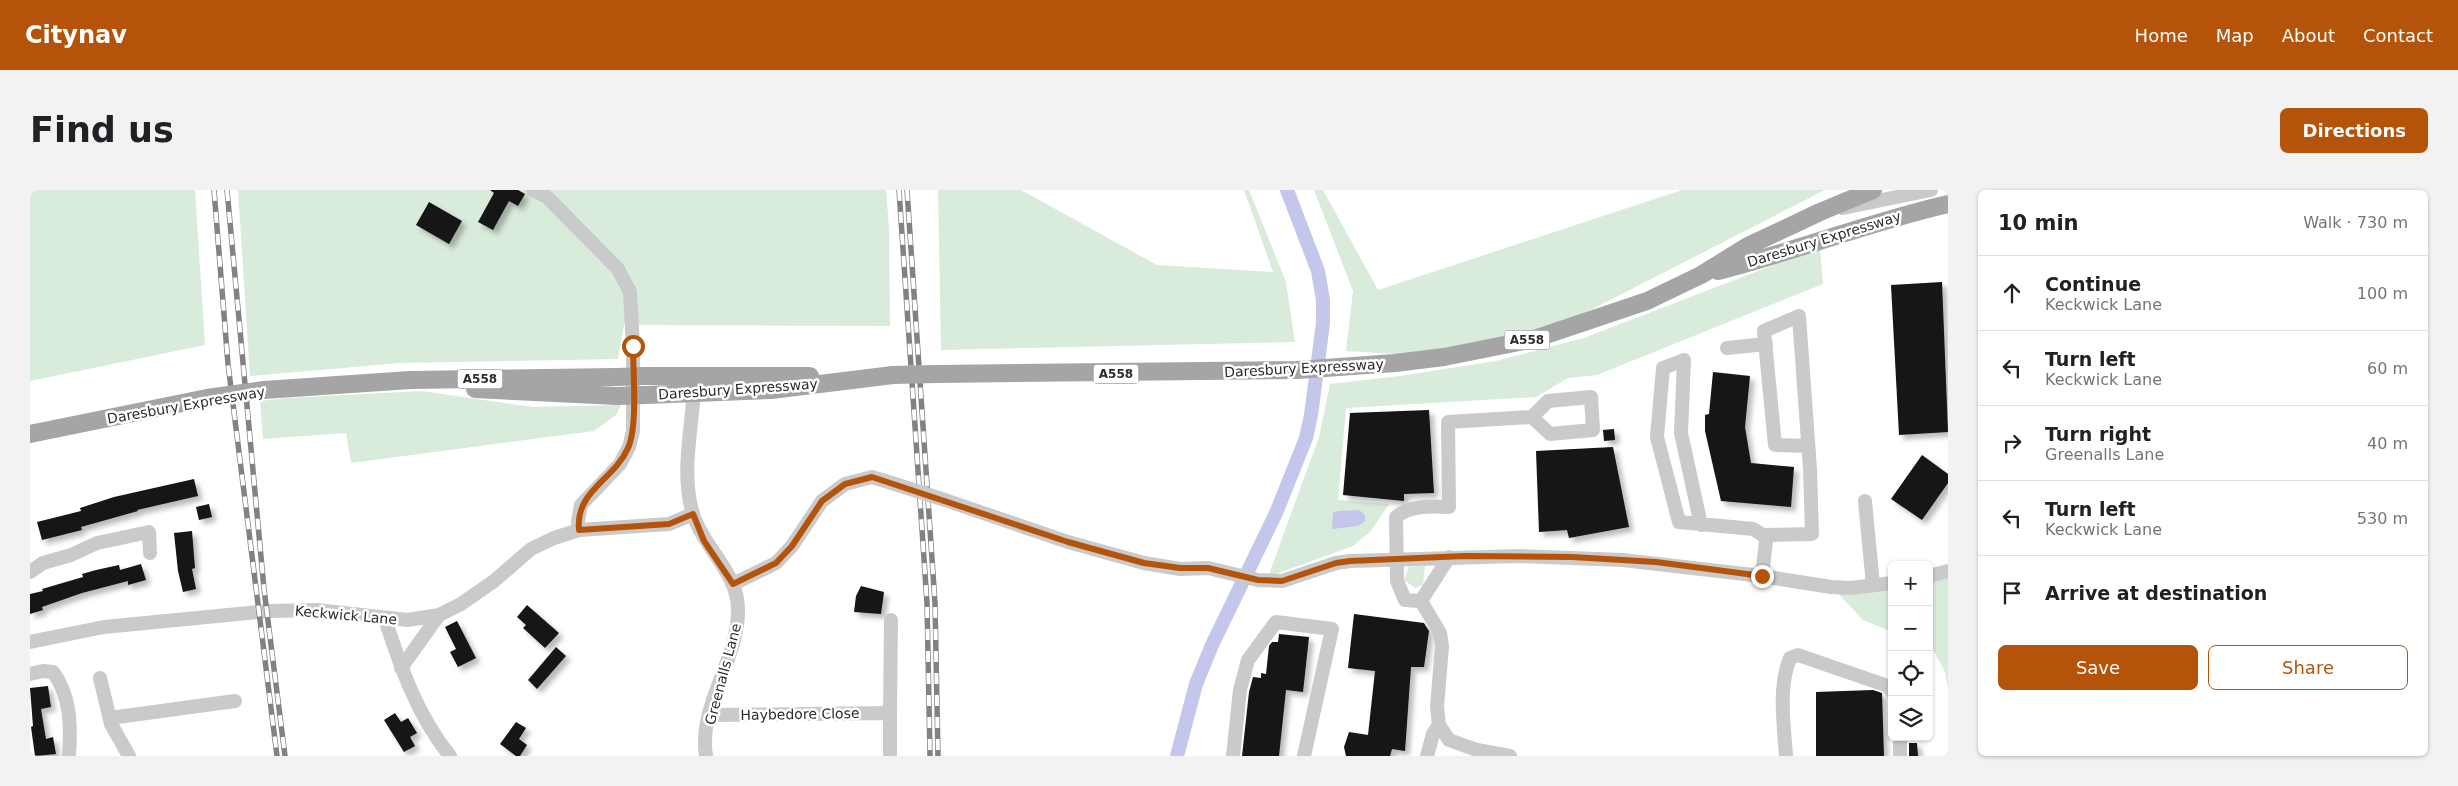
<!DOCTYPE html>
<html lang="en">
<head>
<meta charset="utf-8">
<style>
	body { margin:0; font-family:"DejaVu Sans",sans-serif; background:#f2f2f2; color:#202124 }
	.controls { position:absolute; right:15px; bottom:15px; display:grid; overflow:hidden; border-radius:8px; box-shadow:0 1px 4px #0004 }
	.controls button { width:45px; height:45px; display:grid; place-items:center; padding:0; border:0; border-bottom:1px solid #e0e0e0; background:#fff; color:#202124; font:25px sans-serif }
	.stop { position:absolute; width:15px; height:15px; margin:-11px; border:4px solid #b45309; border-radius:50%; background:#fff }
	.stop.end { background:#b45309; border-color:#fff; box-shadow:0 1px 5px #0008 }
	.list { margin:0; padding:0; list-style:none }
	h2 { display:flex; justify-content:space-between; align-items:center; height:65px; margin:0; padding:0 20px; font-size:21px }
	h2 small { font-size:16px; font-weight:400; color:#757577 }
	.list li { display:grid; grid-template-columns:32px 1fr auto; gap:15px; align-items:center; box-sizing:border-box; height:75px; padding:0 20px; border-top:1px solid #e0e0e0 }
	.list b { display:block; font-size:19px; white-space:nowrap }
	.list p { margin:0; font-size:16px; white-space:nowrap; color:#757577 }
	.list em { font-size:16px; font-style:normal; color:#757577 }
	.actions { display:flex; gap:10px; padding:15px 20px }
	.actions a { flex:1; padding:11px 0; border:1px solid #b45309; border-radius:8px; text-align:center; font-size:18px; color:#b45309 }
	.actions .main { background:#b45309; color:#fff }
	.icon { flex:none; width:28px; height:28px; fill:none; stroke:currentColor; stroke-width:2; stroke-linecap:round; stroke-linejoin:round }
	.map { position:relative; flex:none; width:1918px; height:566px; overflow:hidden; border-radius:8px }
	header { display:flex; align-items:center; gap:30px; box-sizing:border-box; height:70px; padding:0 25px; background:#b45309; color:#fff }
	header strong { font-size:24px }
	nav { display:flex; gap:28px; margin-inline-start:auto; font-size:18px }
	.intro { display:flex; align-items:center; justify-content:space-between; box-sizing:border-box; height:120px; padding:0 30px }
	h1 { margin:0; font-size:35px }
	.button { padding:12px 22px; border-radius:8px; background:#b45309; color:#fff; font-size:18px; font-weight:700 }
	main { display:flex; gap:30px; padding:0 30px }
	aside { flex:1; background:#fff; border-radius:8px; box-shadow:0 1px 4px #0004 }
	.map>svg:first-child { display:block }
	.green { fill:#d9ebda }
	.water { fill:#c4c6ec }
	.lines { fill:none; stroke-linecap:round; stroke-linejoin:round }
	.canal { stroke:#c4c6ec; stroke-width:14 }
	.building { fill:#141414; filter:url(#shadow) }
	.minor { stroke:#cacaca; stroke-width:14 }
	.major { stroke:#a5a5a5; stroke-width:18 }
	.rail-casing { stroke:#828282; stroke-width:5.5 }
	.rail { stroke:#fff; stroke-width:4; stroke-dasharray:11; stroke-linecap:butt }
	.minor-bridge { stroke:#cacaca; stroke-width:14 }
	.major-bridge { stroke:#a5a5a5; stroke-width:18 }
	.route { stroke:#b45309; stroke-width:6 }
	.labels { text-anchor:middle; stroke-width:5; stroke-linejoin:round; paint-order:stroke }
	.shield { fill:#fff; stroke:#6c6c6c; stroke-width:1 }
	.shield-label { font-size:12px; font-weight:bold; fill:#2d2d2d }
	.street-label { font-size:14px; fill:#2d2d2d; stroke:#fff }
</style>
</head>
<body>
<header>
<strong>Citynav</strong>
<nav><a>Home</a><a>Map</a><a>About</a><a>Contact</a></nav>
</header>
<div class="intro"><h1>Find us</h1><a class="button">Directions</a></div>
<main>
<div class="map">
<svg width="1918" height="566" viewBox="0 0 1918 566">
	<defs>
		<filter id="shadow"><feDropShadow dx="4.5" dy="4.5" stdDeviation="2.5" flood-color="#0004"/></filter>
	</defs>
	<rect width="100%" height="100%" fill="#fff"/>
	<g class="green">
		<polygon points="0,0 165,0 175,155 0,191"/>
		<polygon points="208,0 856,0 859,38 860,136 594,135 588,169 370,173 220,186"/>
		<polygon points="908,0 991,0 1127,75 1243,82 1214,0 1219,0 1256,92 1265,152 911,160"/>
		<polygon points="1284,0 1293,0 1348,100 1652,0 1795,0 1504,149 1414,167 1316,161 1323,101"/>
		<polygon points="1790,57 1793,94 1567,185 1538,188 1506,207 1316,218 1308,310 1359,314 1341,341 1323,356 1238,387 1289,247 1300,194 1370,186 1466,171 1554,148"/>
		<polygon points="391,201 503,217 591,215 586,225 564,241 321,273 316,243 233,249 230,211 257,208"/>
		<polygon points="1395,376 1393,395 1385,398 1374,390 1379,377"/>
		<polygon points="1918,383 1918,499 1915,482 1903,459 1899,457 1899,386"/>
		<polygon points="1862,393 1862,442 1833,430 1802,397"/>
	</g>
	<polygon class="water" points="1329,320 1335,325 1335,331 1328,336 1302,339 1303,323 1308,321"/>
	<g class="lines">
		<polyline class="canal" points="1147,566 1166,494 1182,455 1246,323 1276,248 1281,225 1293,133 1293,110 1288,81 1257,0"/>
	</g>
	<g class="building">
		<polygon points="460,0 488,0 495,4 488,16 479,11 463,40 448,32 464,3"/>
		<polygon points="399,12 432,31 419,54 386,35"/>
		<polygon points="1912,92 1918,242 1869,245 1861,95"/>
		<polygon points="1683,182 1720,186 1715,237 1721,273 1764,277 1761,317 1691,311 1675,241 1675,225 1679,224"/>
		<polygon points="1399,220 1404,303 1374,304 1374,311 1313,305 1320,223"/>
		<polygon points="1584,239 1585,250 1574,251 1573,240"/>
		<polygon points="1583,257 1599,337 1539,348 1537,340 1509,342 1506,261"/>
		<polygon points="1892,265 1918,284 1918,293 1892,330 1861,309"/>
		<polygon points="164,289 168,306 107,320 108,321 51,337 52,340 12,350 7,332 51,321 50,318 84,307"/>
		<polygon points="179,314 182,327 169,330 166,317"/>
		<polygon points="162,341 165,378 162,379 166,399 153,402 148,381 144,343"/>
		<polygon points="111,374 116,390 98,395 98,391 52,403 12,417 13,420 0,424 0,404 13,401 12,399 53,387 52,384 66,380 89,375 90,380"/>
		<polygon points="831,396 854,402 851,424 824,422 826,406"/>
		<polygon points="497,415 529,443 515,458 493,438 496,435 487,427"/>
		<polygon points="1324,424 1394,433 1399,441 1394,477 1381,477 1375,561 1362,559 1360,566 1316,566 1314,557 1319,542 1338,545 1345,481 1318,478"/>
		<polygon points="427,431 446,468 428,477 420,462 426,459 415,437"/>
		<polygon points="1249,444 1279,447 1273,502 1256,500 1249,566 1212,566 1219,502 1223,487 1231,488 1231,483 1236,484 1239,456 1242,452 1248,452"/>
		<polygon points="526,457 536,466 507,499 498,490"/>
		<polygon points="18,496 21,517 11,519 16,549 23,547 26,564 5,566 1,537 3,536 0,498"/>
		<polygon points="1843,500 1852,503 1854,566 1786,566 1786,502"/>
		<polygon points="365,523 371,532 378,528 387,543 380,547 385,556 374,562 354,530"/>
		<polygon points="486,532 496,538 489,549 497,555 490,566 486,566 470,554"/>
		<polygon points="1879,553 1887,553 1888,566 1879,566"/>
	</g>
	<g class="lines">
		<g class="minor">
			<polyline points="503,0 517,7 588,79 600,102 603,156 603,241 599,257 590,274 551,315 548,331 549,340"/>
			<polyline points="1813,18 1901,0"/>
			<polyline points="1697,158 1736,154"/>
			<path d="M664 195C663 236 650 283 663 324 673 357 708 383 708 419 709 470 668 514 676 566"/>
			<polyline points="915,310 1038,352 1114,373 1150,379 1178,378 1228,390 1252,391 1306,373 1320,371 1489,366 1593,370 1732,386 1801,397 1821,398 1862,393"/>
			<polyline points="1835,311 1843,395"/>
			<polyline points="1671,335 1651,243 1654,170 1633,178 1627,247 1649,332 1723,339 1733,345 1782,344 1780,279 1769,126 1734,141 1745,255 1778,256"/>
			<polyline points="0,382 13,373 41,365 67,353 119,342 120,363"/>
			<polyline points="1732,386 1736,351 1733,345"/>
			<polyline points="1899,386 1918,381"/>
			<polyline points="703,394 746,373 762,356 792,311 815,294 842,287 868,295"/>
			<path d="M1391 411 1375 410 1367 391 1366 327C1380 315 1402 316 1419 317L1418 232 1502 227 1518 211 1561 207 1563 240 1520 244 1502 227"/>
			<polyline points="1391,411 1410,443 1412,456 1407,517 1409,535 1419,550 1447,560 1480,566"/>
			<polyline points="1391,411 1419,367"/>
			<path d="M355 429C371 478 387 525 420 566"/>
			<polyline points="0,452 74,437 239,421 286,420 378,430 409,425 431,414 464,391 501,359 524,348 549,340 639,334 663,324"/>
			<polyline points="371,478 409,425"/>
			<path d="M0 484 13 481 23 482C41 506 41 537 39 566"/>
			<polyline points="70,488 81,534 99,566"/>
			<polyline points="860,523 861,430"/>
			<polyline points="679,525 860,523 860,566"/>
			<polyline points="80,528 205,511"/>
			<polyline points="1870,547 1870,566"/>
			<polyline points="1203,566 1210,500 1218,470 1246,432 1302,439 1274,566"/>
			<polyline points="1397,566 1403,544 1409,535"/>
			<path d="M1756 566C1754 535 1748 497 1760 468L1768 465 1858 496 1862 502"/>
		</g>
		<g class="major">
			<path d="M1688 81C1766 61 1840 32 1918 14"/>
			<polyline points="906,184 1267,180 1365,173 1414,167 1504,149 1617,111 1671,85 1718,56 1790,22 1843,0"/>
			<polyline points="615,186 780,186"/>
			<polyline points="445,199 587,206"/>
			<polyline points="234,200 380,190 587,187"/>
			<polyline points="616,205 741,200 863,185"/>
			<polyline points="0,244 177,208"/>
		</g>
		<g class="rail-casing">
			<g id="rail">
				<polyline points="184,0 198,174 247,566"/>
				<polyline points="197,0 234,399 255,566"/>
				<polyline points="869,0 897,413 900,566"/>
				<polyline points="877,0 905,413 908,566"/>
			</g>
		</g>
		<use href="#rail" class="rail"/>
		<polyline class="minor-bridge" points="868,295 915,310"/>
		<g class="major-bridge">
			<polyline points="863,185 906,184"/>
			<polyline points="587,187 615,186"/>
			<polyline points="587,206 616,205"/>
			<polyline points="177,208 234,200"/>
		</g>
	</g>
	<g class="lines">
		<path class="route" d="M603 156C603 182 608 236 598 258 584 290 545 301 549 340L639 334 663 324 674 351 703 394 746 373 762 356 792 311 815 294 842 287 1038 352 1114 373 1150 378H1178L1228 390 1252 391 1306 373 1320 371 1434 366 1542 367 1626 372 1732 386"/>
	</g>
	<g class="labels">
		<g class="shield">
			<rect x="1474.5" y="140.5" width="45" height="19" rx="4"/>
			<rect x="1063.5" y="174.5" width="45" height="19" rx="4"/>
			<rect x="427.5" y="179.5" width="45" height="19" rx="4"/>
		</g>
		<g class="shield-label">
			<text x="1497" y="154">A558</text>
			<text x="1086" y="188">A558</text>
			<text x="450" y="193">A558</text>
		</g>
		<g class="street-label">
			<text transform="translate(1794 49) rotate(-17)" y="5">Daresbury Expressway</text>
			<text transform="translate(1274 178) rotate(-3)" y="5">Daresbury Expressway</text>
			<text transform="translate(708 199) rotate(-4)" y="5">Daresbury Expressway</text>
			<text transform="translate(156 215) rotate(-10)" y="5">Daresbury Expressway</text>
			<text transform="translate(316 425) rotate(5)" y="5">Keckwick Lane</text>
			<text transform="translate(693 484) rotate(-75)" y="5">Greenalls Lane</text>
			<text transform="translate(770 524) rotate(-1)" y="5">Haybedore Close</text>
		</g>
	</g>
</svg>
<div class="controls">
<button>+</button>
<button>−</button>
<button><svg class="icon" aria-label="locate" viewBox="0 0 24 24"><circle cx="12" cy="12" r="6"/><path d="M12 2v4M12 18v4M2 12h4M18 12h4"/></svg></button>
<button><svg class="icon" aria-label="layers" viewBox="0 0 24 24"><path d="M12 4l9 5-9 5-9-5zM3 14l9 5 9-5"/></svg></button>
</div>
<div class="stop" style="left:603px;top:156px"></div>
<div class="stop end" style="left:1732px;top:386px"></div>
</div>
<aside>
<h2>10 min<small>Walk · 730 m</small></h2>
<ul class="list">
<li><svg class="icon" aria-label="ahead" viewBox="0 0 24 24"><path d="M12 20V5M6 11l6-6 6 6"/></svg><div><b>Continue</b><p>Keckwick Lane</p></div><em>100 m</em></li>
<li><svg class="icon" aria-label="left" viewBox="0 0 24 24"><path d="M17 20v-9H6M10 6l-5 5 5 5"/></svg><div><b>Turn left</b><p>Keckwick Lane</p></div><em>60 m</em></li>
<li><svg class="icon" aria-label="right" viewBox="0 0 24 24"><path d="M7 20v-9h11M14 6l5 5-5 5"/></svg><div><b>Turn right</b><p>Greenalls Lane</p></div><em>40 m</em></li>
<li><svg class="icon" aria-label="left" viewBox="0 0 24 24"><path d="M17 20v-9H6M10 6l-5 5 5 5"/></svg><div><b>Turn left</b><p>Keckwick Lane</p></div><em>530 m</em></li>
<li><svg class="icon" aria-label="arrive" viewBox="0 0 24 24"><path d="M6 21V4h12l-3 4 3 4H6"/></svg><div><b>Arrive at destination</b></div></li>
</ul>
<div class="actions"><a class="main">Save</a><a>Share</a></div>
</aside>
</main>
</body>
</html>
